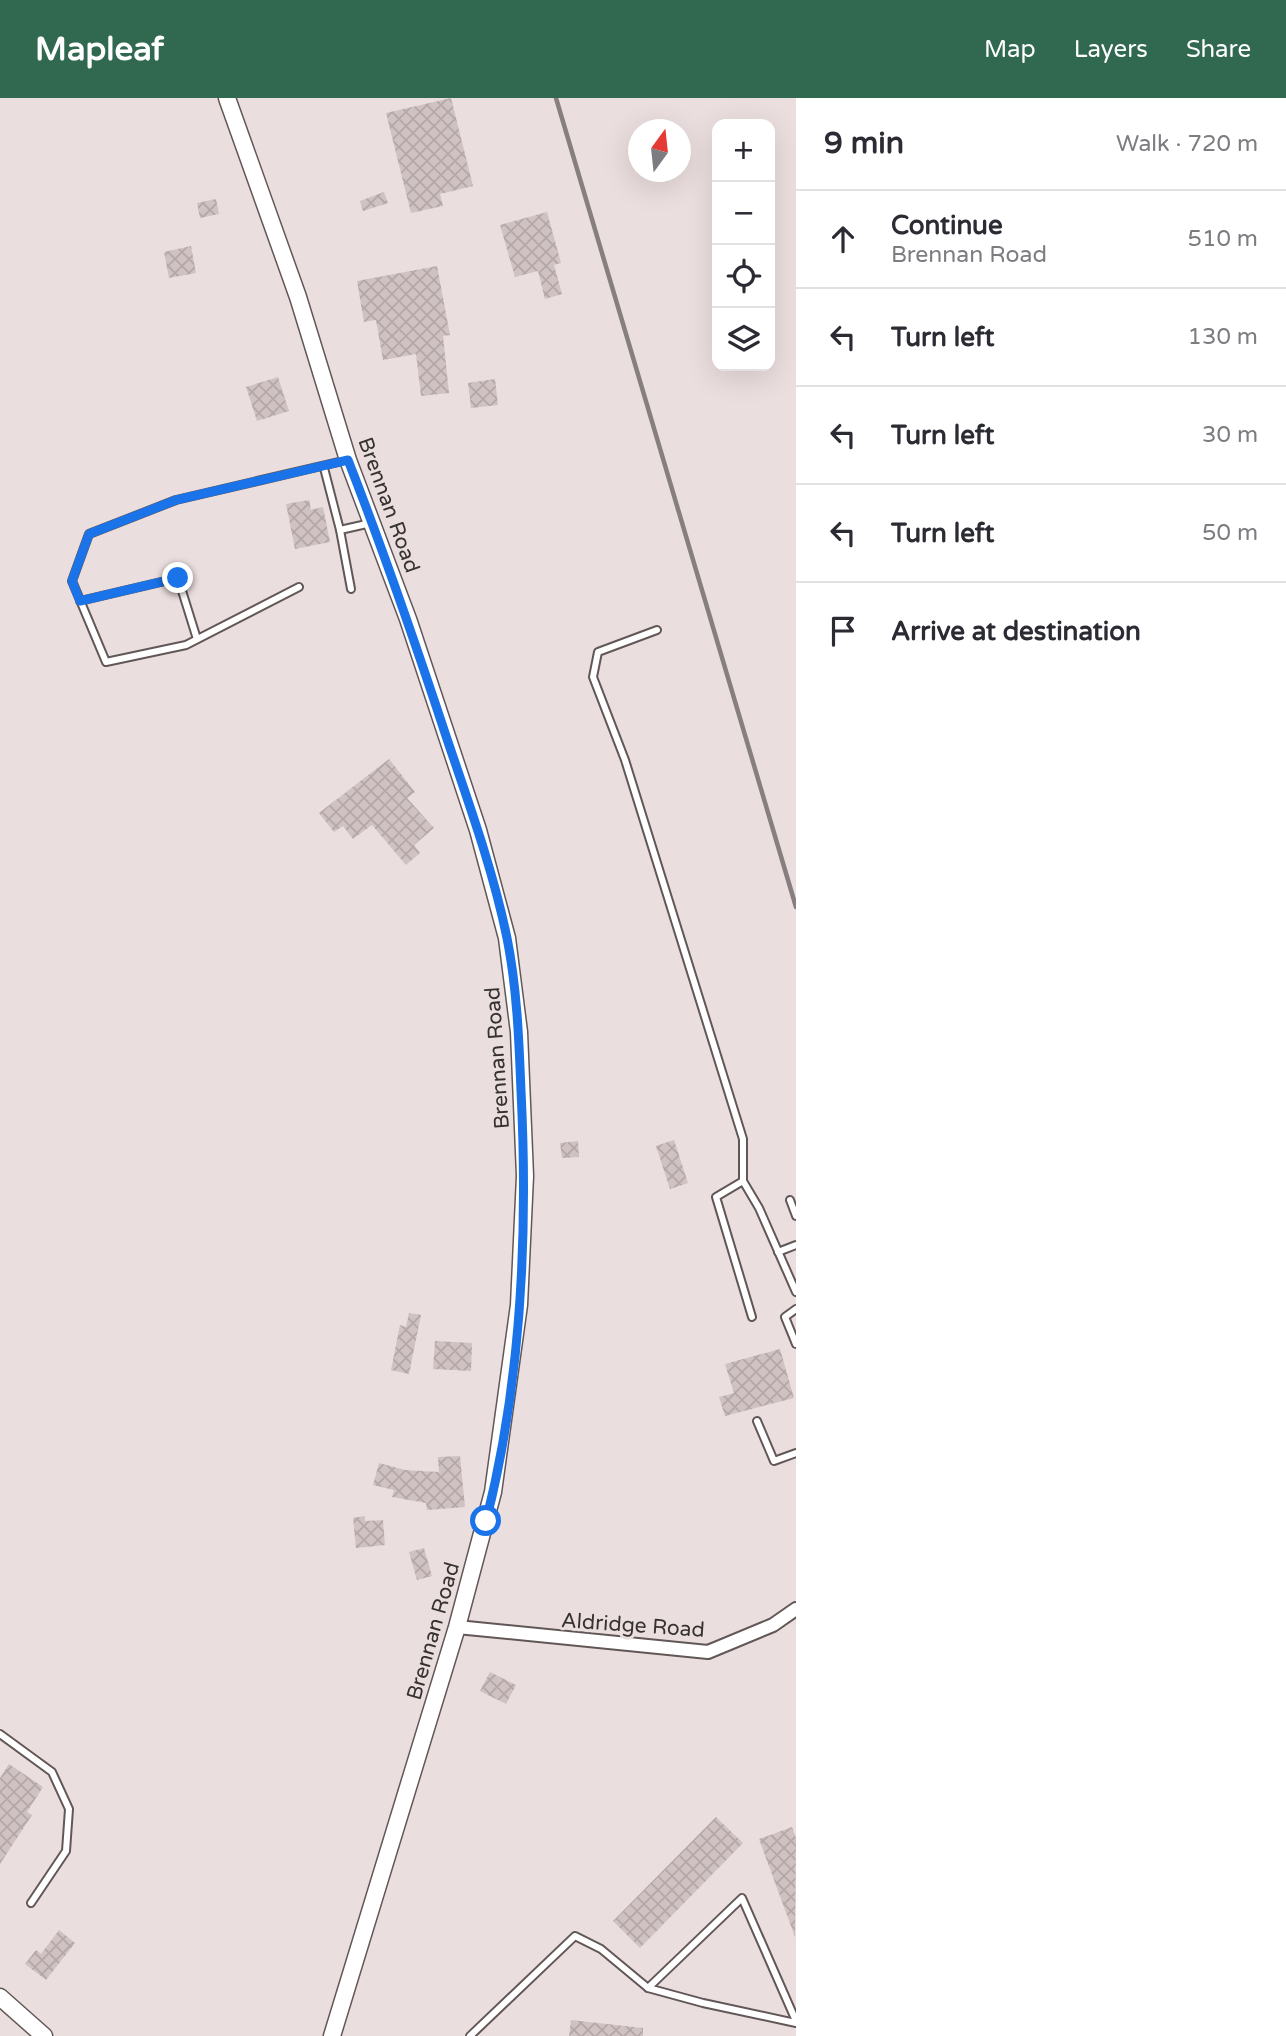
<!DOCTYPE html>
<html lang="en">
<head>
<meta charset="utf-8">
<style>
	body { margin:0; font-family:"Varela Round",sans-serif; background:#f2f2f3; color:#2b2b33 }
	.controls { position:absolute; right:21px; top:21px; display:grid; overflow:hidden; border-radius:14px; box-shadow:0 7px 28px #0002 }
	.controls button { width:63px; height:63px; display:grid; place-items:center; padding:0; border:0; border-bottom:2px solid #e1e1e2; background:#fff; color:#2b2b33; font:35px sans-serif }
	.compass { position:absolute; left:628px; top:21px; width:63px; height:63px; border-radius:50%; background:#fff; box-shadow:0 7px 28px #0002; rotate:15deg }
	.stop { position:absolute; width:21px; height:21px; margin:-16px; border:5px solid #1a73e8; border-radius:50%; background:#fff }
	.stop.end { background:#1a73e8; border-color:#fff; box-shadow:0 2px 7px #0008 }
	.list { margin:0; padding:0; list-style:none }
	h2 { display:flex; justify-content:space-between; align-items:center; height:91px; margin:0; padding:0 28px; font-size:30px }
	h2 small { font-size:23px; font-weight:400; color:#7c7c81 }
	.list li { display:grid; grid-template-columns:46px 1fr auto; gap:21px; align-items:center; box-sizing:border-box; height:98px; padding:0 28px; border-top:2px solid #e1e1e2 }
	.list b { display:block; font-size:26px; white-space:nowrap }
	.list p { margin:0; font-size:23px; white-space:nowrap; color:#7c7c81 }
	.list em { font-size:23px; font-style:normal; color:#7c7c81 }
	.icon { flex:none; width:38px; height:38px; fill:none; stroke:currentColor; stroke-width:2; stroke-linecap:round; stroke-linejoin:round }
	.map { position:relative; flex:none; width:796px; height:1938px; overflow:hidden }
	header { display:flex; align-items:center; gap:42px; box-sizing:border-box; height:98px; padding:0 35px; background:#306850; color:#fff }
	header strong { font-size:33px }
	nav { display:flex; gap:38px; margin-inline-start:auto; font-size:24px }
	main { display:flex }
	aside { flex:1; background:#fff }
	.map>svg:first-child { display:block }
	.building { fill:url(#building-cross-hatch) }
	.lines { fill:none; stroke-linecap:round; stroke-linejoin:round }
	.service-casing { stroke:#625757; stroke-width:10 }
	.minor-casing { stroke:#625757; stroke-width:16 }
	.tertiary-casing { stroke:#625757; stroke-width:19 }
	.service { stroke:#fff; stroke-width:6 }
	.minor { stroke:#fff; stroke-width:12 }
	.tertiary { stroke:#fff; stroke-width:16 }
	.rail { stroke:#877f7f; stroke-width:4.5 }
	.route { stroke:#1a73e8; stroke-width:9 }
	.labels { text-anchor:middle; stroke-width:6; stroke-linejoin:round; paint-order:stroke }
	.street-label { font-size:21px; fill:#373232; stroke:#ebdede }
</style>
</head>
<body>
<header>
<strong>Mapleaf</strong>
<nav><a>Map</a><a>Layers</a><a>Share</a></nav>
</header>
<main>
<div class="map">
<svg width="796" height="1938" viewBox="0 0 796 1938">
	<defs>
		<pattern id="building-cross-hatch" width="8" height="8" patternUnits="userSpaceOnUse" patternTransform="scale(1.75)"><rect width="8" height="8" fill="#d0c2c3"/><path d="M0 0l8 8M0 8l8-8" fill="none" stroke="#b3a7a8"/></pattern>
	</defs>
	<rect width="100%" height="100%" fill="#ebdede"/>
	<g class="building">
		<polygon points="451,0 473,88 440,96 443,108 411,115 386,15"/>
		<polygon points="384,94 388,105 363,113 360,103"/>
		<polygon points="216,101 219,116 200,120 197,105"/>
		<polygon points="547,114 561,165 554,167 562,196 545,201 538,173 515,179 500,127"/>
		<polygon points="191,148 196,175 169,180 164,154"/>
		<polygon points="437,168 450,237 443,238 449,295 421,298 416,256 383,262 376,222 364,224 357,183"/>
		<polygon points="278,279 289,313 257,323 246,289"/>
		<polygon points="495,281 498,307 471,310 468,285"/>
		<polygon points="309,402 311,412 323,409 330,444 295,451 286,406"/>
		<polygon points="389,661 415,694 407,700 434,730 414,747 420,755 406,767 372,727 353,741 343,728 334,734 319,715"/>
		<polygon points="674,1042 688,1085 670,1091 656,1048"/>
		<polygon points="578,1043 579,1059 562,1060 560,1045"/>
		<polygon points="409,1215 421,1217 409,1276 391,1272 400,1227 406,1229"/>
		<polygon points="435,1243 472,1245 471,1273 433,1271"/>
		<polygon points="780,1251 794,1300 725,1318 719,1299 734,1295 725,1266"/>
		<polygon points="460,1358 465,1409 427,1412 426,1405 392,1399 394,1392 373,1387 379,1365 405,1372 439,1374 438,1359"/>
		<polygon points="365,1418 365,1423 383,1422 385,1447 356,1450 353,1420"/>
		<polygon points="424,1450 432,1478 417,1482 409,1454"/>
		<polygon points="490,1574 516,1587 506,1606 480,1593"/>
		<polygon points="9,1666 43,1689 27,1714 32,1717 0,1766 0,1680"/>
		<polygon points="716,1719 743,1745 640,1850 613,1823"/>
		<polygon points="792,1729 796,1740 795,1839 759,1741"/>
		<polygon points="59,1832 75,1845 46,1882 25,1866 36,1852 41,1856"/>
		<polygon points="571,1922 643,1930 643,1938 569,1938"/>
	</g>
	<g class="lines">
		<g class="service-casing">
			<g id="service">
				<polyline points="324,370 340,432"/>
				<polyline points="299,489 186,547 106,564 72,483 89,436 176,402 347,362"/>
				<polyline points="351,491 340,432 371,425"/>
				<polyline points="80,503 178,480 197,541"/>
				<polyline points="657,532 598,554 593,579 625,662 743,1041 743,1083 759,1110 796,1194"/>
				<polyline points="743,1083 716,1099 752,1219"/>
				<polyline points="790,1102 796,1118"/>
				<polyline points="778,1154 796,1147"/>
				<polyline points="796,1211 785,1219 796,1246"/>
				<polyline points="757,1323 774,1363 796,1355"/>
				<polyline points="0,1636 52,1674 69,1711 66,1753 31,1805"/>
				<polyline points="648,1890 742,1800 796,1923"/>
				<polyline points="470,1938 575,1838 601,1851 648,1890 703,1905 796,1925"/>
			</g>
		</g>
		<g class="minor-casing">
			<polyline id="minor" points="457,1529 708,1554 773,1527 796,1511"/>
		</g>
		<g class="tertiary-casing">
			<g id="tertiary">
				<polyline points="227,0 298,199 348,362 408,521 478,732 507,840 519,934 525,1078 519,1207 493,1394 457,1529 332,1938"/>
				<polyline points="0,1899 44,1938"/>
			</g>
		</g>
		<use href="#service" class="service"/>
		<use href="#minor" class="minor"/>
		<use href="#tertiary" class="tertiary"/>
		<polyline class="rail" points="556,0 796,809"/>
	</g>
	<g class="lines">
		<path class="route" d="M178 480 80 503 72 483 89 436 176 402 348 362C384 454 416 547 447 641 469 706 493 772 507 840 517 890 519 942 521 993 528 1133 521 1286 486 1423"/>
	</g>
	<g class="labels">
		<g class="street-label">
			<text transform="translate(389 407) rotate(70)" y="7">Brennan Road</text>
			<text transform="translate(497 960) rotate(-94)" y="7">Brennan Road</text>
			<text transform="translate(633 1527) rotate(4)" y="7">Aldridge Road</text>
			<text transform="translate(433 1533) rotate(-74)" y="7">Brennan Road</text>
		</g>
	</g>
</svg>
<div class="controls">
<button>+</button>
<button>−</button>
<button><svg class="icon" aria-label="locate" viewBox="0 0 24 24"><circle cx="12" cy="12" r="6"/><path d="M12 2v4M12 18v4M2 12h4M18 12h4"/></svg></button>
<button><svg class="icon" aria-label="layers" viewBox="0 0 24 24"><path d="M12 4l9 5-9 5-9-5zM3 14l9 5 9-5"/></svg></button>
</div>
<svg class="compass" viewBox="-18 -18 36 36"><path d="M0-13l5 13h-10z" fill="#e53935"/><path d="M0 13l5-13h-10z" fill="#7c7c81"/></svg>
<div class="stop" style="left:486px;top:1423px"></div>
<div class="stop end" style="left:178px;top:480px"></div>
</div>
<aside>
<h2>9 min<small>Walk · 720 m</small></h2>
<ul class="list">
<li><svg class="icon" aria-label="ahead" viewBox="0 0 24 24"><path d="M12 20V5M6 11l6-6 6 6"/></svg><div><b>Continue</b><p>Brennan Road</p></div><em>510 m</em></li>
<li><svg class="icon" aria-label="left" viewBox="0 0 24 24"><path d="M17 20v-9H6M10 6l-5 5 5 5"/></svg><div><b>Turn left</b></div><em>130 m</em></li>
<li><svg class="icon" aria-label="left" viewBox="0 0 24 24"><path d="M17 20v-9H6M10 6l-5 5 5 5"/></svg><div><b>Turn left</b></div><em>30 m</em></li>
<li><svg class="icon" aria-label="left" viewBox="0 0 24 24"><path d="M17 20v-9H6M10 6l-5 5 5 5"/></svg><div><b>Turn left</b></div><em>50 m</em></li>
<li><svg class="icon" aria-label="arrive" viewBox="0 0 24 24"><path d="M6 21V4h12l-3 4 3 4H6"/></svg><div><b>Arrive at destination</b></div></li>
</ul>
</aside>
</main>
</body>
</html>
